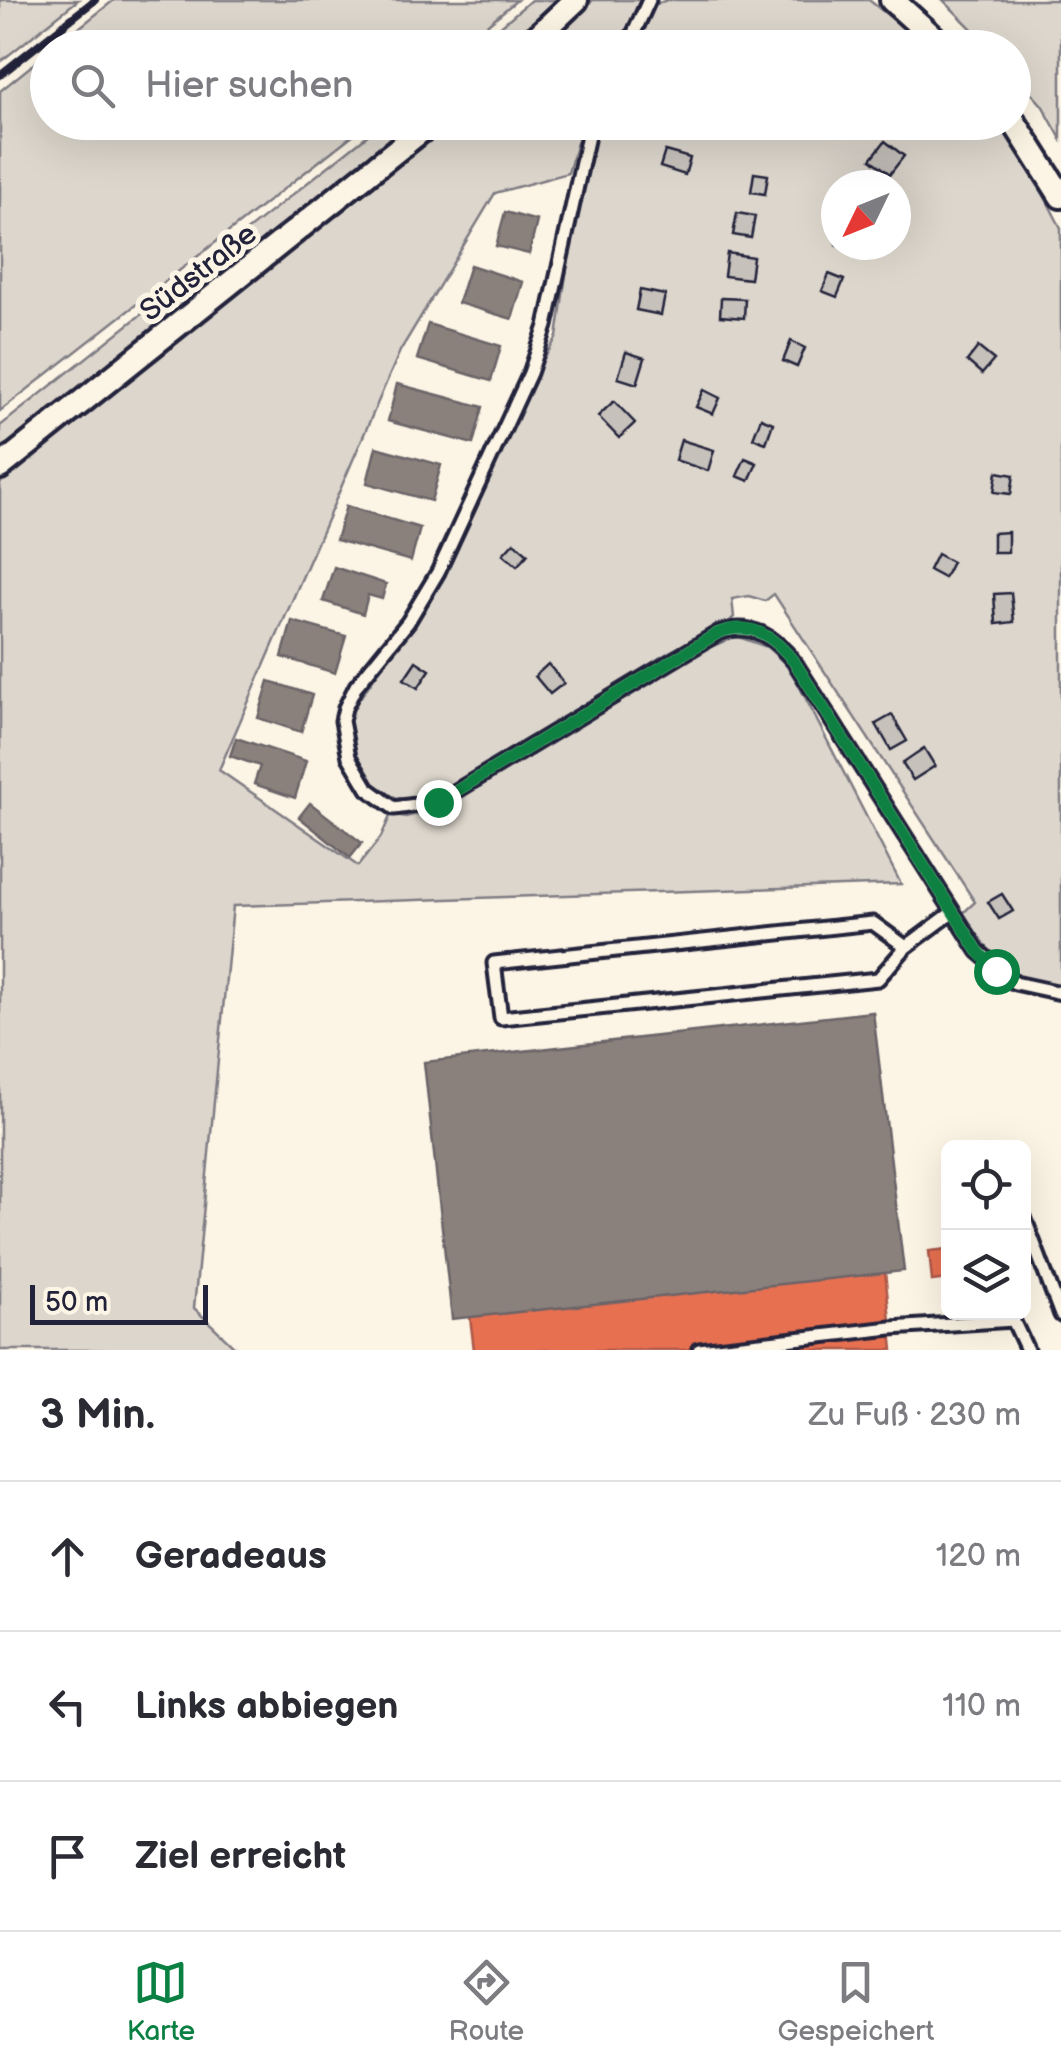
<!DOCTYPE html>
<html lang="de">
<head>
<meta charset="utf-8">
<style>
	body { margin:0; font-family:"Balsamiq Sans",sans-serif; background:#f7f7f7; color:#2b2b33 }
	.controls { position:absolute; right:30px; bottom:30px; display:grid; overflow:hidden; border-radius:15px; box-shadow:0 10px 40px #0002 }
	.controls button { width:90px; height:90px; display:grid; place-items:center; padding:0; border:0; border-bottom:2px solid #e1e1e2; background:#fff; color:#2b2b33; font:50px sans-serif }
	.compass { position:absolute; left:821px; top:170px; width:90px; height:90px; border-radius:50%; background:#fff; box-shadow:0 10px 40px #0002; rotate:227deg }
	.scale { position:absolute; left:30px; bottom:25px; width:178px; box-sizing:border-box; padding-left:10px; border:5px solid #22223b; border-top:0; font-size:28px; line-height:35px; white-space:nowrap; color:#22223b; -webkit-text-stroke:8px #fcf5e5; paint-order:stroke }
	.stop { position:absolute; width:30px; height:30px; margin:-22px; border:8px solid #0b8043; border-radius:50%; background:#fff }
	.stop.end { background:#0b8043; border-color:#fff; box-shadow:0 2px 10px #0008 }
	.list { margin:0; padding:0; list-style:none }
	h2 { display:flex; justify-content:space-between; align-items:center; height:130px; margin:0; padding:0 40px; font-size:42px }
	h2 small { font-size:32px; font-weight:400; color:#7c7c81 }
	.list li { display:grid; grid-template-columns:65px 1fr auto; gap:30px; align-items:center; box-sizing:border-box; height:150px; padding:0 40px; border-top:2px solid #e1e1e2 }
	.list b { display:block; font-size:38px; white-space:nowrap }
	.list em { font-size:32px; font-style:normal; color:#7c7c81 }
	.icon { flex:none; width:55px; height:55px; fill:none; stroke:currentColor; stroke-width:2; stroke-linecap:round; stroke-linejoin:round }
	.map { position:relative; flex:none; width:1061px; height:1350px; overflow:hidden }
	.search { position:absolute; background:#fff; box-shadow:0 10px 40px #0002; left:30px; right:30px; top:30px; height:110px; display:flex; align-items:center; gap:25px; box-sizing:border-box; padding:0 35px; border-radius:55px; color:#7c7c81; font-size:38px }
	.sheet { height:580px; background:#fff }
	nav { display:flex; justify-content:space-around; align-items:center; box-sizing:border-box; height:140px; border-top:2px solid #e1e1e2; background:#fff; font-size:28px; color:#7c7c81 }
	nav a { display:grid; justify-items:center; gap:5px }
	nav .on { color:#0b8043 }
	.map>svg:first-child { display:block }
	.green { fill:#dcd6cc; stroke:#7f7c84; stroke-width:2.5; fill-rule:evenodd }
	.shops { fill:#e76f51; stroke:#ac584a; stroke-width:2.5 }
	.industry { fill:#8a817c; stroke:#6b6468; stroke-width:2.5 }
	.building { fill:#c6c1bb; stroke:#22223b; stroke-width:2.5 }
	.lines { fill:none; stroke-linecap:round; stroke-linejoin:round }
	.service-casing { stroke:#22223b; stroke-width:19 }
	.minor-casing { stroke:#22223b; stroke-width:30 }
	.service { stroke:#fcf5e5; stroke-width:11 }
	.minor { stroke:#fcf5e5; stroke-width:22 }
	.rail { stroke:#22223b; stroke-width:8 }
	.route { stroke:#0b8043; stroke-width:12 }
	.labels { text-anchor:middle; stroke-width:10; stroke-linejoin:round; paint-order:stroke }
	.street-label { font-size:30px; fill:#22223b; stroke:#fcf5e5 }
</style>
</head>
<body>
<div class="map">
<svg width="1061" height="1350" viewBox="0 0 1061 1350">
	<rect width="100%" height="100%" fill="#fcf5e5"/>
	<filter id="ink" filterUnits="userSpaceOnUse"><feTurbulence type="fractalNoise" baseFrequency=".01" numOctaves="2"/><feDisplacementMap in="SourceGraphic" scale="20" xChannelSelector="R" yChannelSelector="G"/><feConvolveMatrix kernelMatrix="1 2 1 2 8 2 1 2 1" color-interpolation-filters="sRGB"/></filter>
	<g filter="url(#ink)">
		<g class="green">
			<polygon points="0,0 78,0 0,62"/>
			<polygon points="114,0 517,0 460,47 55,47"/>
			<polygon points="531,0 558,0 509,47 475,48"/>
			<polygon points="593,0 642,0 617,47 543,48"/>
			<polygon points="667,0 869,0 927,47 637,47 653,5"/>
			<polygon points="943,0 1061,0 1061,139 1042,105 1014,74 1014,48 990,47"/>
			<polygon points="47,53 48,122 368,123 0,411 0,91"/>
			<polygon points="383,123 415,123 0,452 0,426"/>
			<polygon points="452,123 583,123 568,173 495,193 400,351 219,770 358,866 381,837 391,814 406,817 439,808 676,662 736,636 767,647 790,668 901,884 233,906 194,1308 238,1350 0,1350 0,483"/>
			<path d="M602 123H999L1022 153 1061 228V985C1012 988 986 950 963 913L975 902 774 594 765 601 749 596 732 599 734 617 727 624 671 651 435 796C380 814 340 764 351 711L431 595 534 375 557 337 569 253 590 151ZM836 185H896V245H836Z"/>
		</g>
		<g class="shops">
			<polygon points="948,1249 948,1279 932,1281 929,1251"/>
			<polygon points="885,1272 893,1350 474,1350 470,1317"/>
		</g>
		<g class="industry">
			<polygon points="505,212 537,221 529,254 496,246"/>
			<polygon points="470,265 523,282 512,319 458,303"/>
			<polygon points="428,324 501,346 491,381 417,359"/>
			<polygon points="397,384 483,407 473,444 388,421"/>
			<polygon points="376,447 441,465 431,501 367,483"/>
			<polygon points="346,506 420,528 411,561 336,540"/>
			<polygon points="334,567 386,584 382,599 368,595 363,614 323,601"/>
			<polygon points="292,621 346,636 335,673 282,657"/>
			<polygon points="269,681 312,695 301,732 258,718"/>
			<polygon points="236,738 306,761 295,798 254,784 260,766 230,756"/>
			<polygon points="310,803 362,843 350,858 299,817"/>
			<polygon points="873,1012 904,1271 452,1319 424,1062"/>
		</g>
		<g class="building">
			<polygon points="885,141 904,156 890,174 871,159"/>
			<polygon points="665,151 690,158 685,175 660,167"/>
			<polygon points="754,173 768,175 765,194 751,192"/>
			<polygon points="737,213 755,216 751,238 733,235"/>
			<polygon points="727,253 753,257 750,279 724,276"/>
			<polygon points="829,274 844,280 837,297 822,291"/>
			<polygon points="640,290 665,295 661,315 636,310"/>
			<polygon points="721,298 745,299 744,318 720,316"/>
			<polygon points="791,341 805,348 797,367 783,361"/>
			<polygon points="978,347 994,360 982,374 967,361"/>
			<polygon points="626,352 645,358 637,384 618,378"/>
			<polygon points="704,390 720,398 713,414 696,407"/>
			<polygon points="614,401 635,423 619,438 598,416"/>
			<polygon points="761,418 773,423 766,443 753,438"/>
			<polygon points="681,440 714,450 708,471 675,460"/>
			<polygon points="745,458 757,463 749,481 737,476"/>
			<polygon points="997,472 1014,475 1011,494 994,492"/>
			<polygon points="1008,532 1008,552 993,552 993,533"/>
			<polygon points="514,542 528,554 517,566 503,554"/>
			<polygon points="937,554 952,562 944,578 929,570"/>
			<polygon points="1011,593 1014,622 996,624 994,594"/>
			<polygon points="416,661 430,670 418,688 404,679"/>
			<polygon points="548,664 564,683 550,694 535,676"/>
			<polygon points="892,715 907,741 891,750 876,724"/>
			<polygon points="924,748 935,766 913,780 902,763"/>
			<polygon points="1002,894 1013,911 999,919 988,902"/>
		</g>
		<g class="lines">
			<g class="service-casing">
				<g id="service">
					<polyline points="627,48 649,0"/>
					<path d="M591 122 546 326 530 373 438 572 408 622 356 686 345 708 342 721 349 757 368 789 394 808 438 802 718 633C752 621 775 637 795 663L978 951 1015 983 1061 993"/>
					<polyline points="906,947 873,923 494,963 501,1018 878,979 906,947 953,912"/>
					<polyline points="1024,1217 1061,1315"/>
					<polyline points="699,1350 891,1328 1013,1320 1027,1350"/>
				</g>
			</g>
			<g class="minor-casing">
				<g id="minor">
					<polyline points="892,0 945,48"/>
					<polyline points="525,48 576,0"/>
					<polyline points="1014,122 1061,196"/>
					<polyline points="0,467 432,122"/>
				</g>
			</g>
			<use href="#service" class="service"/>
			<use href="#minor" class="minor"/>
			<polyline class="rail" points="0,75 95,0"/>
		</g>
	</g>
	<g class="lines" filter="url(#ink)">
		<path class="route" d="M438 802 718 633C752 620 775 637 795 663L978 951 996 971"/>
	</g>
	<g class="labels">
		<g class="street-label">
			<text transform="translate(198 272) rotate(-38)" y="10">Südstraße</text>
		</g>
	</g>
</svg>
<div class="controls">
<button><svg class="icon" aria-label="locate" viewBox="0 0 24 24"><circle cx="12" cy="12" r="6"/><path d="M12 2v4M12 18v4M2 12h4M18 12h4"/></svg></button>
<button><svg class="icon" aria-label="layers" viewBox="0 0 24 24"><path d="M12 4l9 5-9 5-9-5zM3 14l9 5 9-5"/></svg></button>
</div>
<svg class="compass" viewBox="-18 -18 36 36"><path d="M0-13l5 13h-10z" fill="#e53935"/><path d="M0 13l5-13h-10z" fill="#7c7c81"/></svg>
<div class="scale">50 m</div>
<div class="stop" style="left:996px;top:971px"></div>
<div class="stop end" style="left:438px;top:802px"></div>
<div class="search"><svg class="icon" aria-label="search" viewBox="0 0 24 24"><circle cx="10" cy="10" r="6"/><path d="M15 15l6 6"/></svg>Hier suchen</div>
</div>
<section class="sheet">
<h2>3 Min.<small>Zu Fuß · 230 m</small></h2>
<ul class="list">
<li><svg class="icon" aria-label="ahead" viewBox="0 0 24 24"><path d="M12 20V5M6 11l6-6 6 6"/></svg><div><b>Geradeaus</b></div><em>120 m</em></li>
<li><svg class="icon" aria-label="left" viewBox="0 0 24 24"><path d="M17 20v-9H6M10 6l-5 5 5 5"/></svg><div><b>Links abbiegen</b></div><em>110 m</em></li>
<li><svg class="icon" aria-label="arrive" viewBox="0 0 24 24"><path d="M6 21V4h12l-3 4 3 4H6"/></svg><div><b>Ziel erreicht</b></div></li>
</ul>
</section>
<nav>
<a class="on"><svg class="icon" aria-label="map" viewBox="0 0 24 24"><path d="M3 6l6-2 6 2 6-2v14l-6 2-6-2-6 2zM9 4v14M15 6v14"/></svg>Karte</a>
<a><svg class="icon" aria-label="directions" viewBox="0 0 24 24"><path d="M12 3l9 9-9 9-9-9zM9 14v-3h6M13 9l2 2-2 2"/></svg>Route</a>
<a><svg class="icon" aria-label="saved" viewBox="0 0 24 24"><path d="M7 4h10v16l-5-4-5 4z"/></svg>Gespeichert</a>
</nav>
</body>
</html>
